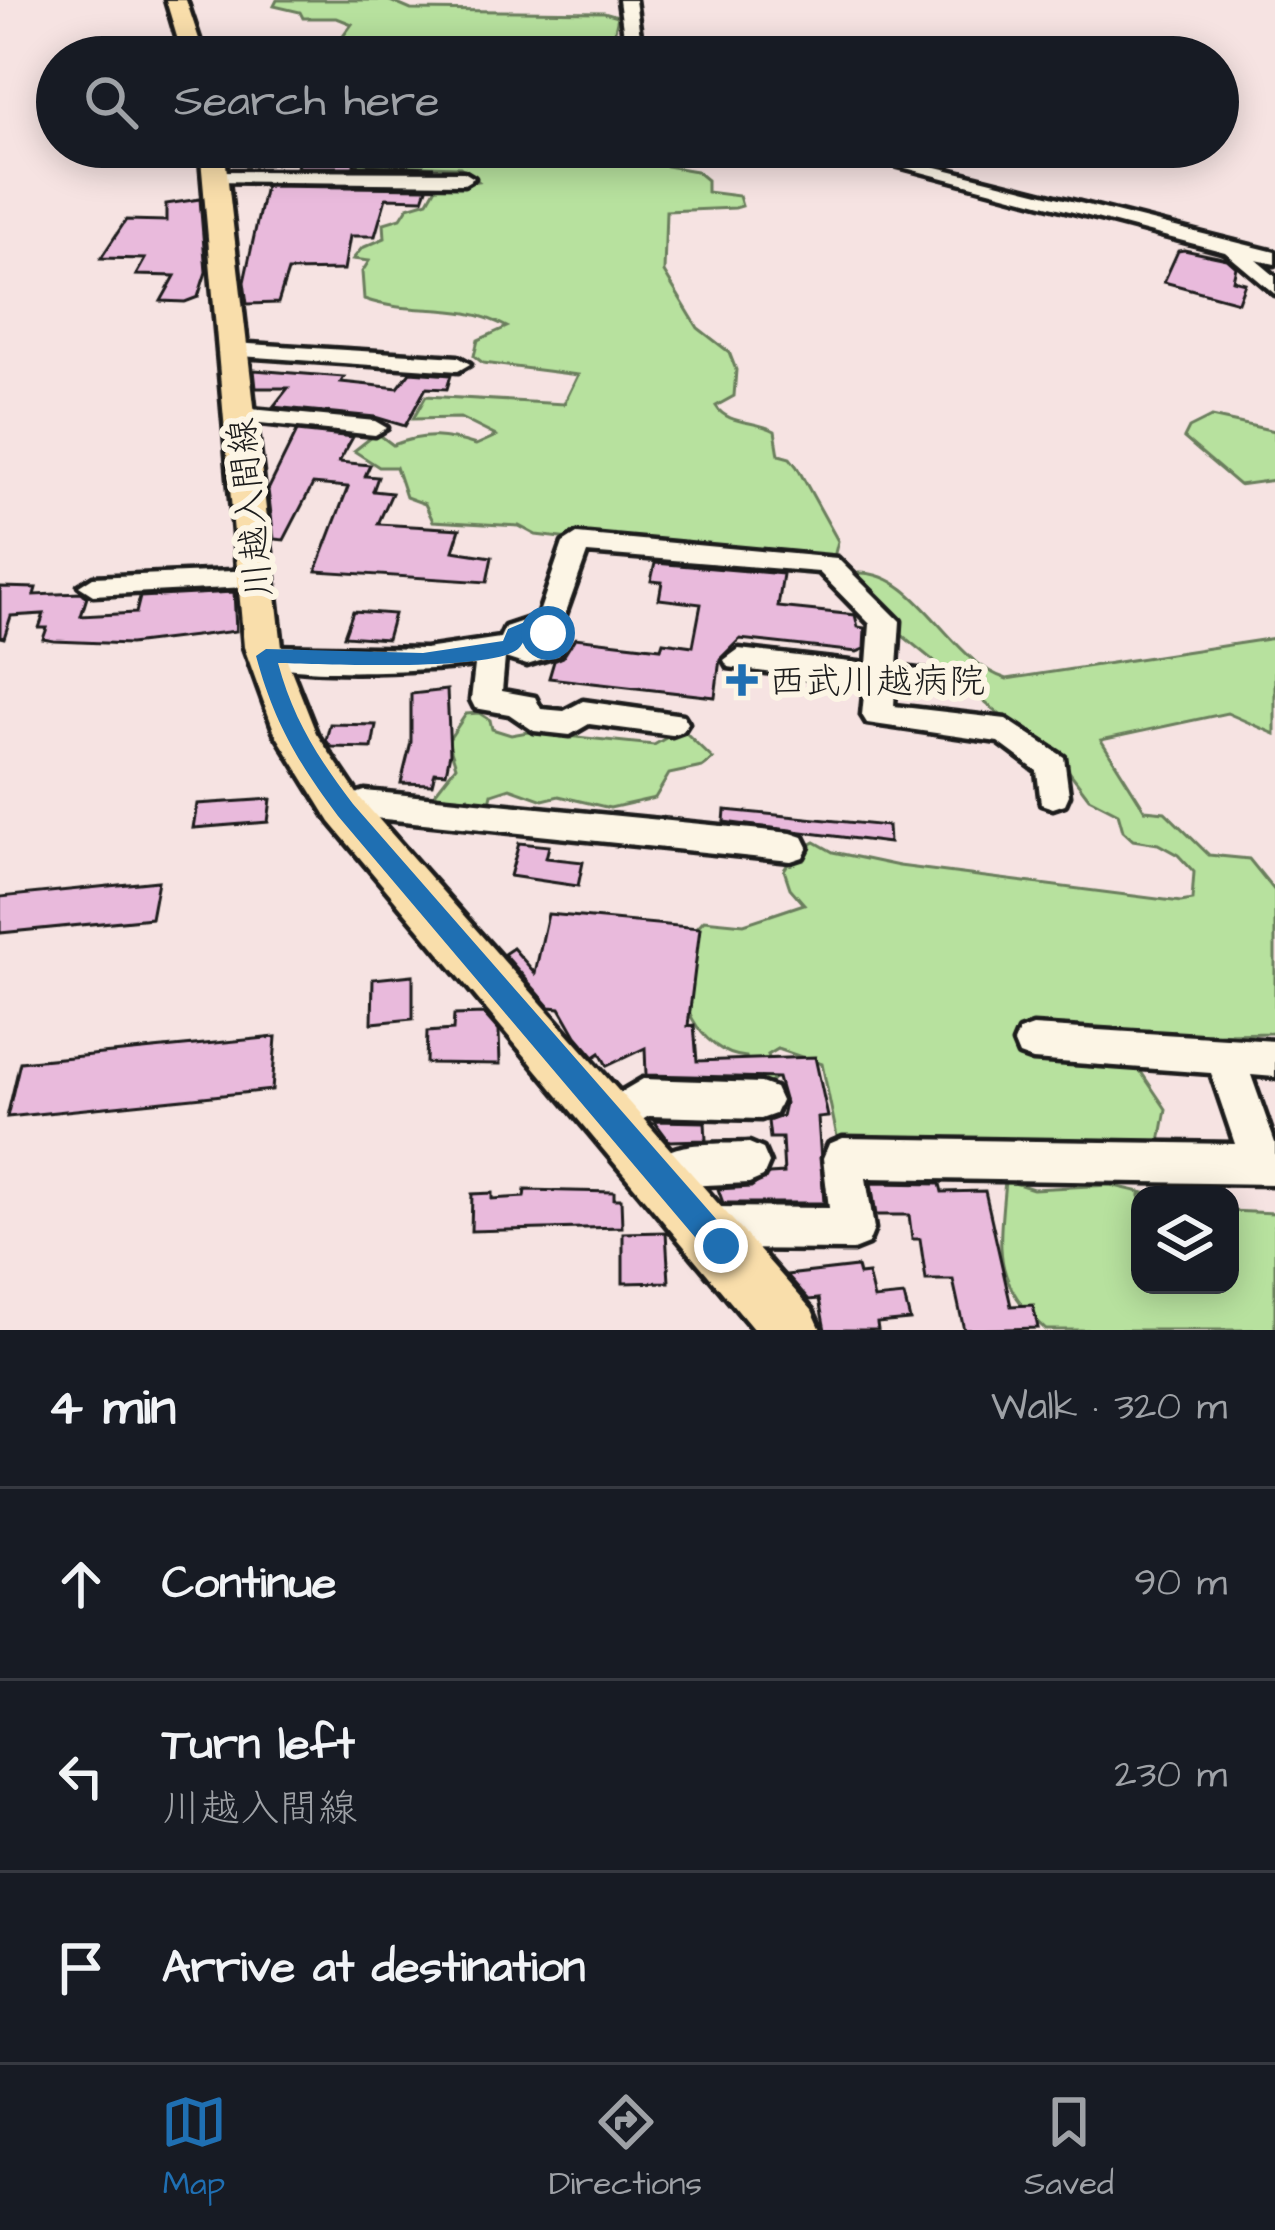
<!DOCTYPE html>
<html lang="en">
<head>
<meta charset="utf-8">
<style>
	body { margin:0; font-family:"Architects Daughter","Klee One",sans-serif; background:#20242c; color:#f1f3f6 }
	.controls { position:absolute; right:36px; bottom:36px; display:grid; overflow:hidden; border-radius:24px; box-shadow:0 6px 30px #0003 }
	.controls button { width:108px; height:108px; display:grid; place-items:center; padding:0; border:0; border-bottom:3px solid #363941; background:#171b24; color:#f1f3f6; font:60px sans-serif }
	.stop { position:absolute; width:36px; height:36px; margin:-27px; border:9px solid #1f6fb2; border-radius:50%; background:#fff }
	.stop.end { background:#1f6fb2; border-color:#fff; box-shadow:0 3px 12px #0008 }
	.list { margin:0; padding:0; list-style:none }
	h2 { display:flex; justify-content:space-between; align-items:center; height:156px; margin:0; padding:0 48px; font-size:51px }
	h2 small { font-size:39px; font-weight:400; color:#9ea1a6 }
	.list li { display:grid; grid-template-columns:78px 1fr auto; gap:36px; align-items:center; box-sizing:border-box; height:192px; padding:0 48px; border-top:3px solid #363941 }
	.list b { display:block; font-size:45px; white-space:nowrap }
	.list p { margin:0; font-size:39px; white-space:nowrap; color:#9ea1a6 }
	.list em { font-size:39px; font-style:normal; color:#9ea1a6 }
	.icon { flex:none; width:66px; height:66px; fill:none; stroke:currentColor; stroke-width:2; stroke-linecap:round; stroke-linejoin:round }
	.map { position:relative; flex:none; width:1275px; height:1330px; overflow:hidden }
	.search { position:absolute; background:#171b24; box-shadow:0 6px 30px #0003; left:36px; right:36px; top:36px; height:132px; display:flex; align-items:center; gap:30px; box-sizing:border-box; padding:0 42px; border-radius:66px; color:#9ea1a6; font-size:45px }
	.sheet { height:732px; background:#171b24 }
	nav { display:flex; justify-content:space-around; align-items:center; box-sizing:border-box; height:168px; border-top:3px solid #363941; background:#171b24; font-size:33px; color:#9ea1a6 }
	nav a { display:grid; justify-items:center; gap:6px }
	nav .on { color:#1f6fb2 }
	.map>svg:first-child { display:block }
	.green { fill:#b7e19e; stroke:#6a7e5d; stroke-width:3 }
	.building { fill:#e9badc; stroke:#1c1c1c; stroke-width:3 }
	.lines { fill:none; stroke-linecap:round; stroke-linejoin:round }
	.minor-casing { stroke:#1c1c1c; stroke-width:9 }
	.major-casing { stroke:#1c1c1c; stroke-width:9 }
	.minor { fill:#fcf5e5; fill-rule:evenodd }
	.major { fill:#f9deab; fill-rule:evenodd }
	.route { fill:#1f6fb2 }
	.poi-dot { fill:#1f6fb2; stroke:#fcf5e5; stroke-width:4.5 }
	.labels { text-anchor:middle; stroke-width:12; stroke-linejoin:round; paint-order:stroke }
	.street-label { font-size:36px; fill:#1c1c1c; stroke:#fcf5e5 }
	.poi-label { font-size:36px; fill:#1c1c1c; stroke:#fcf5e5; text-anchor:start }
</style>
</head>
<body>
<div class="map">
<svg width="1275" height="1330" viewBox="0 0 1275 1330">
	<rect width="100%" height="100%" fill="#f6e3e2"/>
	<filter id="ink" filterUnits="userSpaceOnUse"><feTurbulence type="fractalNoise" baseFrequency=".00833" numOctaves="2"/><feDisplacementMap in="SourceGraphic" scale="24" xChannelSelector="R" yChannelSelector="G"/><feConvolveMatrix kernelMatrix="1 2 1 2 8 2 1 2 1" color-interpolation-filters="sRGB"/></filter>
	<g filter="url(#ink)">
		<g class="green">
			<polygon points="277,0 388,0 411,10 604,12 618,16 612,44 622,57 340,57 355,49 336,46 352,24 337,18 303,18 300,12 274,6"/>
			<path d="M360 147H660L666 166 696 171 707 180V192L739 196 742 206 735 208 666 211 664 272 698 328 729 352 736 370 734 396 716 406C727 425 756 420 775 431L779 455 790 458 797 467 838 541 834 557 594 542 536 535 519 526 433 521 425 504 406 497 396 467H379L354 451 377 433 393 445C424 433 445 435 476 445L496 436 460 418 413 419 426 396 564 404 578 375 483 363 474 356 478 340 507 327C457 300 415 317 364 299L362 272 369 261 353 259 362 248 385 238 384 223 401 218 408 207 428 201 436 187 478 181 460 167 293 162C313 149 339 158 360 147Z"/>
			<polygon points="1211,417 1275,431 1275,480 1239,485 1184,438 1189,428"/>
			<path d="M859 573C920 572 948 661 1007 679L1275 638V734L1227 713 1101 740 1145 810 1165 812 1209 855 1249 859 1275 891V1033L1116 1036 1097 1048 1141 1072 1166 1109 1158 1153 839 1146 822 1064 778 1049 768 1055 776 1076 764 1090 752 1082 746 1057C698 1052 673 996 682 952 684 940 696 929 704 920L744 924 804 904 790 888 784 870 795 853 815 842 833 852 899 866 1181 902 1192 900 1194 872 1178 855 1158 844 1133 840 1123 831 1118 813 1089 798 1068 770 893 628 855 582Z"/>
			<polygon points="479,713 490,720 492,729 511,735 528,732 654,745 676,732 686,733 713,759 702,767 669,774 655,798 610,808 559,796 543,800 510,788 492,794 489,807 474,812 468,797 442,800 435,793 456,766 448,741 466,714"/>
			<path d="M1005 1180 1033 1189 1110 1185 1153 1195H1140V1285H1230V1211L1275 1213V1330H1046C991 1280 999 1250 1005 1180Z"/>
		</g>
		<g class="building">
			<polygon points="303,147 357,147 354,165 434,167 297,167"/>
			<polygon points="265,186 427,188 423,199 386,198 375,236 350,236 344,270 288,271 278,303 247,304 244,282"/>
			<polygon points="200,199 206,272 198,297 185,302 161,301 175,276 136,275 145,259 101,258 126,220 166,221 166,204"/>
			<polygon points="1184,250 1227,259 1236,267 1233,280 1245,283 1238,302 1164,282 1178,251"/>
			<polygon points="254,370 344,377 341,382 398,388 410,372 451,375 447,389 426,388 405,426 375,417 273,407 288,388 256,388"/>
			<polygon points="297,431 353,437 339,462 370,465 365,476 378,477 373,491 392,493 378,524 460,529 453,551 492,557 487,582 316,571 348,487 313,484 284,540 274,539 268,490"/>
			<polygon points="655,563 783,574 778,607 855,615 858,627 865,628 864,649 857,652 740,639 720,659 715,697 549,678 554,661 563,657 575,638 661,648 663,642 693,646 701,604 659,599 662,582 651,581"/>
			<polygon points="0,587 36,588 34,595 81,593 87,597 81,616 136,613 140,597 234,592 236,631 130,644 54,641 43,639 47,628 39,628 44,614 11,616 4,638 0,637"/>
			<polygon points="353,611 394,614 387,639 344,636"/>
			<polygon points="447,690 450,753 446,773 435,772 432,784 401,783 411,742 411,694"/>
			<polygon points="330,724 376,725 372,748 331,747 326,740"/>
			<polygon points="271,799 268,822 193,828 197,804"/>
			<polygon points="725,810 888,826 889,843 724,822"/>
			<polygon points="519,843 549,846 546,858 583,862 578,886 510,876"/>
			<polygon points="158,881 151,918 0,933 0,897"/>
			<polygon points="548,914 700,928 688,1026 694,1025 697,1061 815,1057 828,1117 818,1118 824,1203 723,1203 718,1189 751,1187 769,1174 784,1173 782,1138 770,1138 768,1121 782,1116 785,1103 778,1078 646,1075 645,1048 607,1066 600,1053 594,1057 576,1036 560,1008 550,1007 504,954 513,948 535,973"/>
			<polygon points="413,975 413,1019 372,1023 373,979"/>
			<polygon points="484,1014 499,1031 500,1064 426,1063 427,1032 453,1030 454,1015"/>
			<polygon points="276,1037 272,1090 7,1117 20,1062"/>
			<polygon points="654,1121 705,1122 706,1140 669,1141"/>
			<polygon points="871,1183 940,1184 942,1192 985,1191 1011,1306 1033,1305 1038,1328 964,1330 953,1280 926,1280 920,1239 912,1239 909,1215 876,1215"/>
			<polygon points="525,1190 614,1192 614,1199 621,1199 622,1227 471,1231 472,1194 492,1193 492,1199 524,1197"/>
			<polygon points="666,1232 669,1282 623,1283 623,1233"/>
			<polygon points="857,1267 859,1275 868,1274 874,1299 904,1296 910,1320 877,1323 878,1330 825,1330 819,1299 809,1300 787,1275"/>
		</g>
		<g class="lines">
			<g class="minor-casing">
				<g id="minor">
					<polygon points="619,0 635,0 643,57 627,57"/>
					<polygon points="826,147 857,147 1275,252 1275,264 1256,260 1275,276 1275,294 1225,252"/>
					<polygon points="214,171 464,172 474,178 464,184 207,181 207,173"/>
					<polygon points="234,343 458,357 470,364 458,371 226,355 222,350"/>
					<polygon points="240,408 375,421 387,428 375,435 231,420 231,410"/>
					<path d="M577 534 837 558 900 621 897 667 938 673 942 681 938 689 895 688 894 706 1006 719 1064 757 1069 795 1065 804 1053 808 1041 804 1037 771 998 742 867 723 862 715 865 685 728 667 724 660 739 649 867 664 870 624 819 572 587 553 560 629 566 637 559 655 527 665 505 658 502 691 535 697 541 709 564 711 583 701 683 715 688 723 683 731 672 735 589 724 570 735 534 731 509 714 475 708 471 700 475 665C440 670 268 680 251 656L266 646 425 649 500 638 505 627 538 616 563 543Z"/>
					<polygon points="256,570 270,579 266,586 93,595 79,586 93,577"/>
					<polygon points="365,791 791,833 803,837 808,847 803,857 791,861 365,817 345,823 333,819 328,810 333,801"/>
					<polygon points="1033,1026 1275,1041 1275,1077 1251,1075 1275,1143 1275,1184 866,1178 874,1229 868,1244 853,1250 706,1249 691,1243 685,1228 691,1213 706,1207 829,1208 823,1158 829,1144 843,1138 1235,1144 1211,1073 1033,1060 1019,1055 1014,1043 1019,1031"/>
					<polygon points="643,1079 761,1083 775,1088 781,1101 775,1114 761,1119 649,1116 611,1138 597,1132 591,1119 597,1106"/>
					<path d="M749 1143 763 1149 769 1163 763 1177 749 1183 684 1186 662 1198 647 1192 641 1178C659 1137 711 1145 749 1143Z"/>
				</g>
			</g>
			<g class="major-casing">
				<g id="major">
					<polygon points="166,0 186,0 205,57 183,57"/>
					<polygon points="200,147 224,147 282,647 316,733 360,798 812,1310 821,1330 754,1330 330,822 275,733 244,647"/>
				</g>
			</g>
			<use href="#minor" class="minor"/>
			<use href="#major" class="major"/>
		</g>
	</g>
	<path class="route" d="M527 621 558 633 548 639 529 635C524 638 523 644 519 648 496 672 317 664 278 663 293 719 318 758 353 804L731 1236 735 1246 731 1256 721 1260 711 1256 338 816C297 761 274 722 256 656L266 649 423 653 503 641 508 629Z"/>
	<path class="poi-dot" d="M736 662h12v12h12v12h-12v12h-12v-12h-12v-12h12z"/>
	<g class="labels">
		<g class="street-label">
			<text transform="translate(249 508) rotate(-96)" y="13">川越入間線</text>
		</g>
		<g class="poi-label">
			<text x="769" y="693">西武川越病院</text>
		</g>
	</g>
</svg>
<div class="controls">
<button><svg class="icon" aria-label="layers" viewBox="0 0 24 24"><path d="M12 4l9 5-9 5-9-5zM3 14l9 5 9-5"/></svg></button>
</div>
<div class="stop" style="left:548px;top:633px"></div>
<div class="stop end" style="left:721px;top:1246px"></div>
<div class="search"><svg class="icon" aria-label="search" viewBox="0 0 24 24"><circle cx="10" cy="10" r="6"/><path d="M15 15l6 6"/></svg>Search here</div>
</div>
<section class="sheet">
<h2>4 min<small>Walk · 320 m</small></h2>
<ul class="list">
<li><svg class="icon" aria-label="ahead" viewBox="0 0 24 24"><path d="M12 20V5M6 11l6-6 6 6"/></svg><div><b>Continue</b></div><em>90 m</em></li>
<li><svg class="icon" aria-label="left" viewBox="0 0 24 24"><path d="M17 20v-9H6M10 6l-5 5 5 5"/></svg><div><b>Turn left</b><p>川越入間線</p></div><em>230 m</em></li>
<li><svg class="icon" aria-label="arrive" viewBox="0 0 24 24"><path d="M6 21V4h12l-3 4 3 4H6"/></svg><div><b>Arrive at destination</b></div></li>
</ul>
</section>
<nav>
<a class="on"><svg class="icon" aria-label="map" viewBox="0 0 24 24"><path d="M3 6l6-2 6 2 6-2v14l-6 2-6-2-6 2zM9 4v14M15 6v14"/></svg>Map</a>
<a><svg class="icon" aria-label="directions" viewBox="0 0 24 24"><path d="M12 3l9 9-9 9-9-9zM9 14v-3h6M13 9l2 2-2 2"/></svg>Directions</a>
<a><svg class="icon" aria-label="saved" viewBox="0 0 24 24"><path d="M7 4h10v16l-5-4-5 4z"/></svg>Saved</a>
</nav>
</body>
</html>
